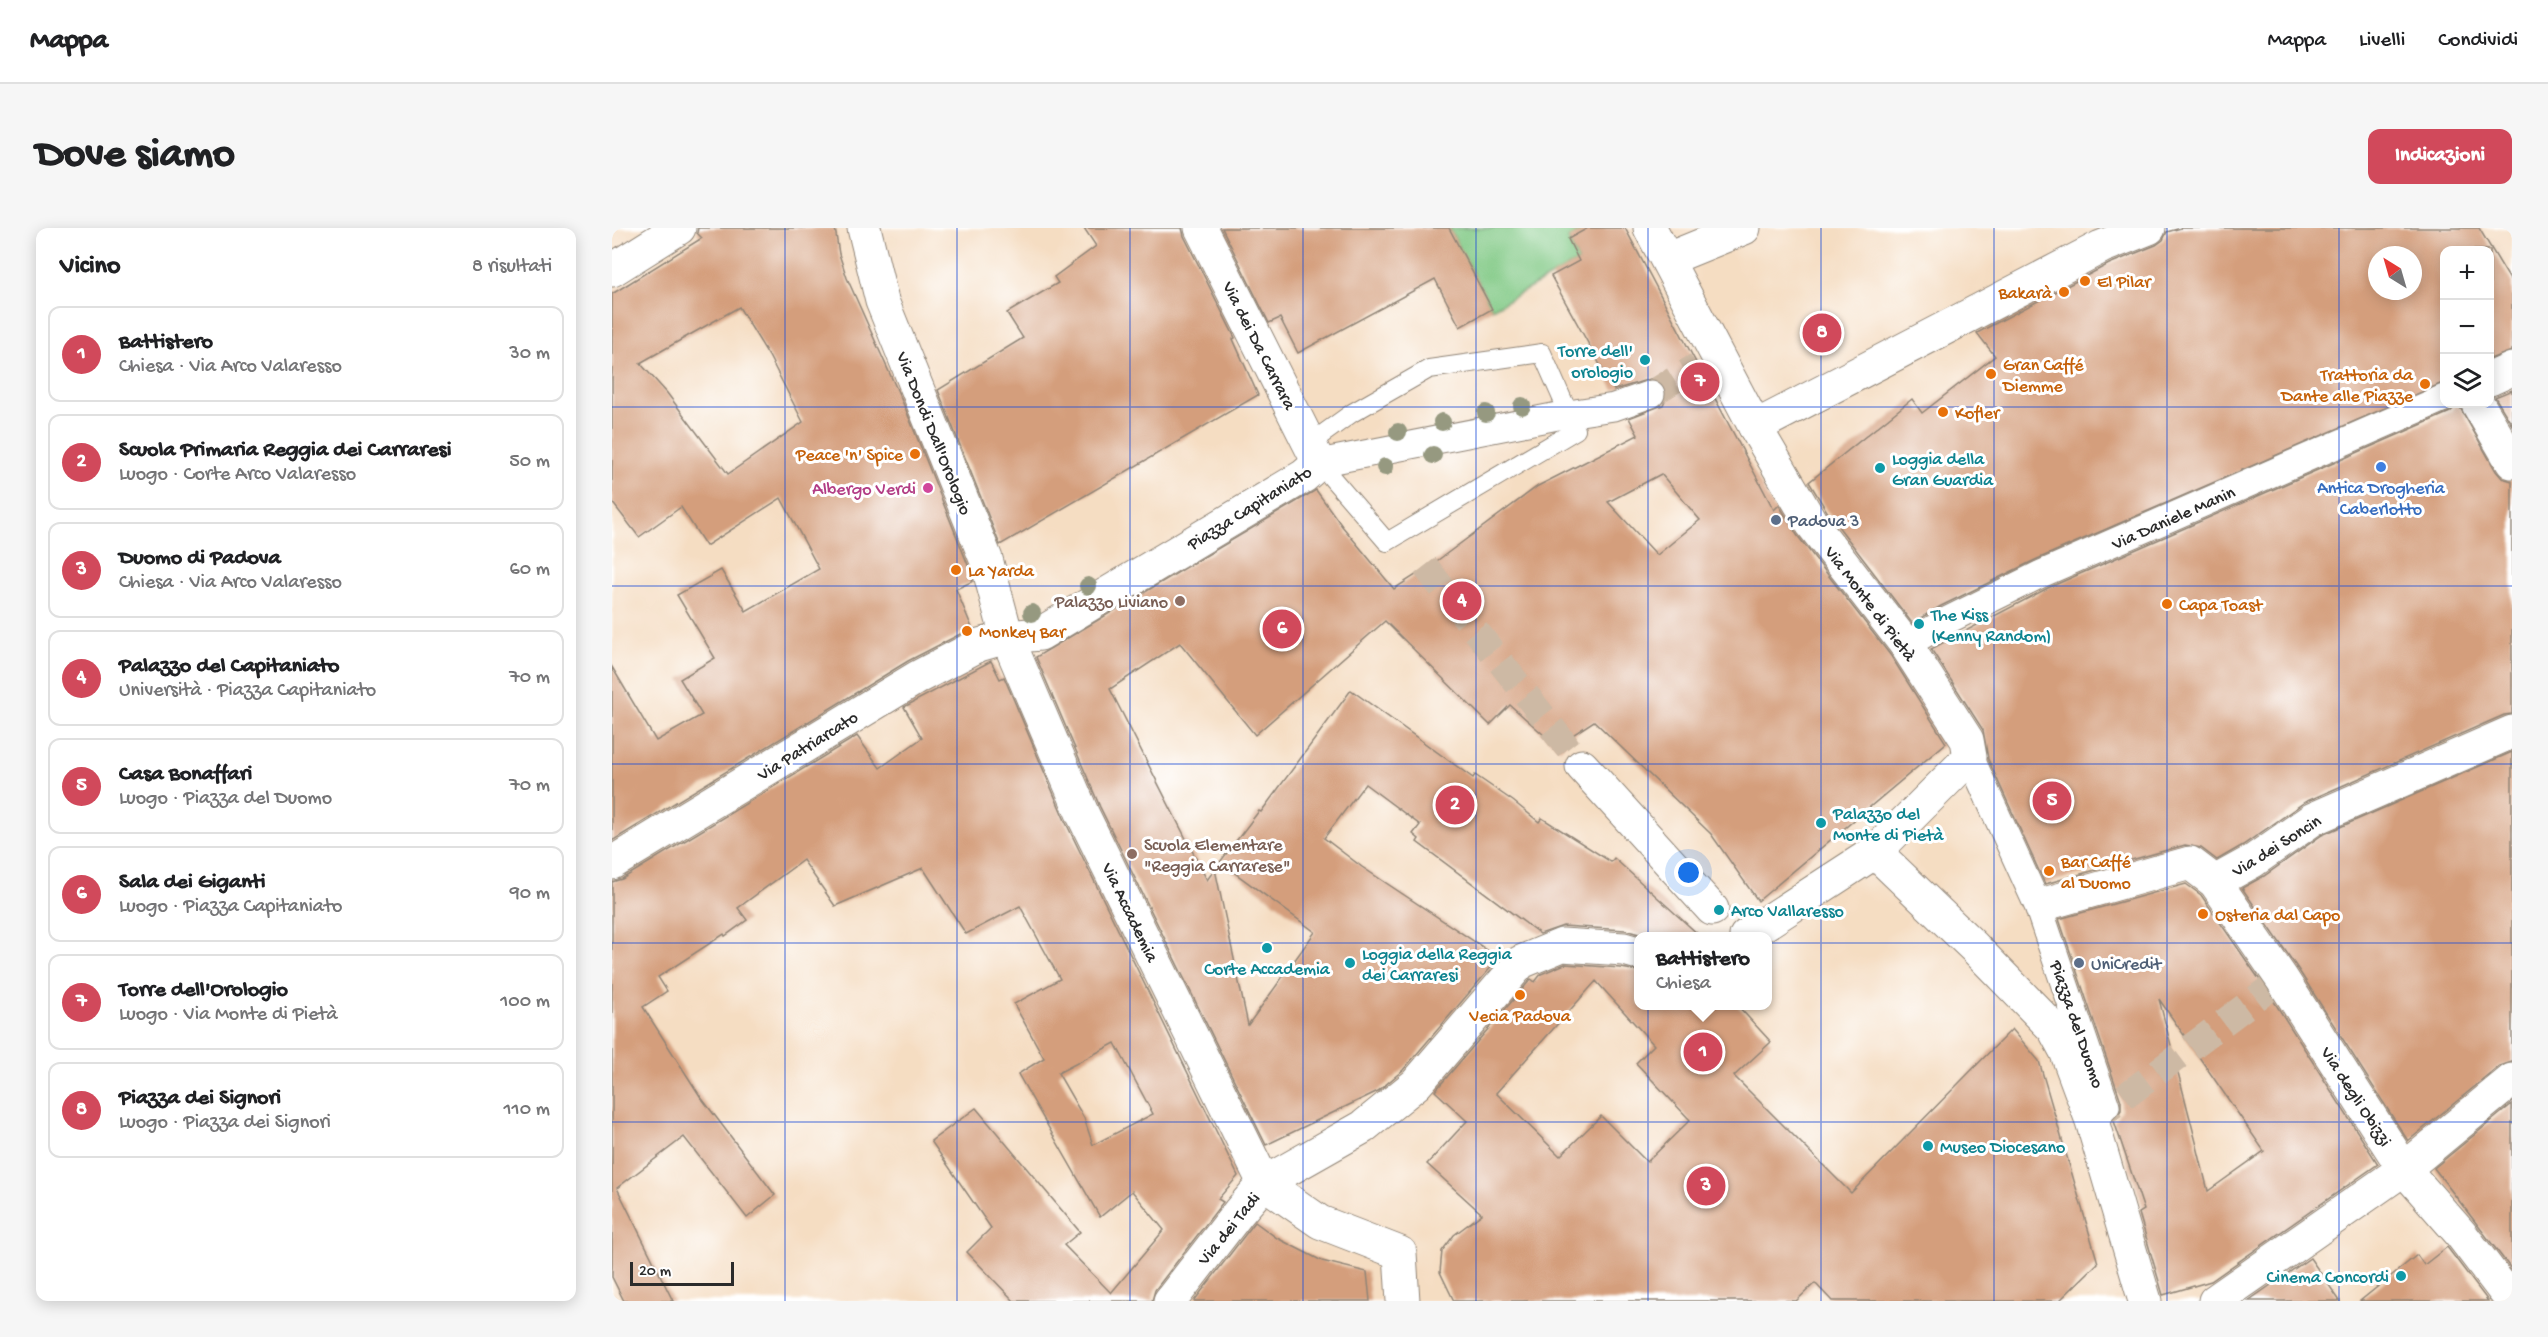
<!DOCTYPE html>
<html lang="it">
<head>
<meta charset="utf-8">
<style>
	body { margin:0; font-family:"Gochi Hand",sans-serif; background:#f6f6f6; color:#202124 }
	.controls { position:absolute; right:18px; top:18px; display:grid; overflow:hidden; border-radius:12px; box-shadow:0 3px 15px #0003 }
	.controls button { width:54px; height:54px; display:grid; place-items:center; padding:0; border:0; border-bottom:2px solid #e0e0e0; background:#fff; color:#202124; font:30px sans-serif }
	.compass { position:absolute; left:1756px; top:18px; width:54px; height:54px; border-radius:50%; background:#fff; box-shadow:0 3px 15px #0003; rotate:323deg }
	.scale { position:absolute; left:18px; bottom:15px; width:104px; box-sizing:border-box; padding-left:6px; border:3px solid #2b2b2b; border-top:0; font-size:16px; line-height:21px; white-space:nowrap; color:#2b2b2b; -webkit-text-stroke:4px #fff; paint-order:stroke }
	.you { position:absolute; left:1077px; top:645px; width:21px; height:21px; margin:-15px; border:4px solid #fff; border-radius:50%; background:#1a73e8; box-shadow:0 0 0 9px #1a73e833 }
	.badge { display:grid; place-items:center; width:39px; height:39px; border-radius:50%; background:#d1495b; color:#fff; font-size:20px; font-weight:700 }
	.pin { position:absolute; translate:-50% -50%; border:3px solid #fff; box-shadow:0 2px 6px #0006 }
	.popup { position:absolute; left:1022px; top:704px; width:138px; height:78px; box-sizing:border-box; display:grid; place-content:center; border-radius:12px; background:#fff; filter:drop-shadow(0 2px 4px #0005); font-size:20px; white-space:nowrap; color:#757577 }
	.popup b { font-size:22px; color:#202124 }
	.popup::after { content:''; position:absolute; left:50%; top:100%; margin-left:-12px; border:12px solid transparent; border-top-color:#fff }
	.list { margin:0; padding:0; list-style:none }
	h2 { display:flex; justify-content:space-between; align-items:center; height:78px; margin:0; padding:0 24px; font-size:26px }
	h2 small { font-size:20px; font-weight:400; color:#757577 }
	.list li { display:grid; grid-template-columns:39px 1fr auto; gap:18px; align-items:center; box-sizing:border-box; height:96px; margin:0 12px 12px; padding:0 12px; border:2px solid #e0e0e0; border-radius:12px }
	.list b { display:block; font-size:22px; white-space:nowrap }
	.list p { margin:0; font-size:20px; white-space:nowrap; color:#757577 }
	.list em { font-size:20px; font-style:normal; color:#757577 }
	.icon { flex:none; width:33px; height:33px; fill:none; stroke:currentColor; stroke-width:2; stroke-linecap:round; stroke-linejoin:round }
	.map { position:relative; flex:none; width:1900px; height:1073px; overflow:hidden; border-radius:12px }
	header { display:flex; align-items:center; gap:36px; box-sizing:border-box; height:84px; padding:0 30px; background:#fff; border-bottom:2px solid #e0e0e0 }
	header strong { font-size:28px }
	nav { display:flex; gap:33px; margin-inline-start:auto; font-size:21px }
	.intro { display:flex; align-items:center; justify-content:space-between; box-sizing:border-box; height:144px; padding:0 36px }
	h1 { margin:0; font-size:42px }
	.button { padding:15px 27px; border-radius:12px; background:#d1495b; color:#fff; font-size:21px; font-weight:700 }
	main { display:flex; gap:36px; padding:0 36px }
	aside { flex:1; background:#fff; border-radius:12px; box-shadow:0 3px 15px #0003 }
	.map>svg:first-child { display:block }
	.green { fill:#81c985; stroke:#567a58; stroke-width:1.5 }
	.building { fill:#d49e7c; fill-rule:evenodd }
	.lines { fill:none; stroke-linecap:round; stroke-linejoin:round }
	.pedestrian-tunnel { stroke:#cdb9a4; stroke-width:27; stroke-dasharray:27 14; stroke-linecap:butt }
	.service-casing { stroke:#908476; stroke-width:20 }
	.pedestrian-casing { stroke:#908476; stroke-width:29 }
	.minor-casing { stroke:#908476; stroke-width:35 }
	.service { stroke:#fff; stroke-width:18 }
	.pedestrian { stroke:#fff; stroke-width:27 }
	.minor { stroke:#fff; stroke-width:33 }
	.tree { fill:#969980 }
	.grid { fill:none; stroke:#1d4ed8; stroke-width:1.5; stroke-opacity:0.55 }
	.food-dot { fill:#e8710a; stroke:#fff; stroke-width:2 }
	.culture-dot { fill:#0f9aa8; stroke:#fff; stroke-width:2 }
	.shop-dot { fill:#3f7fe0; stroke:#fff; stroke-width:2 }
	.hotel-dot { fill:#d1479c; stroke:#fff; stroke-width:2 }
	.service-dot { fill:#5c6f8a; stroke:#fff; stroke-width:2 }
	.education-dot { fill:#8d6e63; stroke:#fff; stroke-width:2 }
	.labels { text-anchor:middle; stroke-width:6; stroke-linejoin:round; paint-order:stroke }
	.food-label { font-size:18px; fill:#c56008; stroke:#fff; text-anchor:start }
	.street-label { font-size:18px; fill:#2b2b2b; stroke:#fff }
	.culture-label { font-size:18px; fill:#0d838f; stroke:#fff; text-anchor:start }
	.shop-label { font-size:18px; fill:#366cbe; stroke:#fff }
	.hotel-label { font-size:18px; fill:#b23c85; stroke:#fff; text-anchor:end }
	.service-label { font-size:18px; fill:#4e5e75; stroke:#fff; text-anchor:start }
	.education-label { font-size:18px; fill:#785e54; stroke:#fff; text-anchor:end }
</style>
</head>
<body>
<header>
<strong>Mappa</strong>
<nav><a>Mappa</a><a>Livelli</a><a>Condividi</a></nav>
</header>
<div class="intro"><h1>Dove siamo</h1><a class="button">Indicazioni</a></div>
<main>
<aside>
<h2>Vicino<small>8 risultati</small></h2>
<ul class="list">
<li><span class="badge">1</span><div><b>Battistero</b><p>Chiesa · Via Arco Valaresso</p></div><em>30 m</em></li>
<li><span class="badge">2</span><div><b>Scuola Primaria Reggia dei Carraresi</b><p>Luogo · Corte Arco Valaresso</p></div><em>50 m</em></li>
<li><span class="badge">3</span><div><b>Duomo di Padova</b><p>Chiesa · Via Arco Valaresso</p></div><em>60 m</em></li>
<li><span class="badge">4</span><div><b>Palazzo del Capitaniato</b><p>Università · Piazza Capitaniato</p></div><em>70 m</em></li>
<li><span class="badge">5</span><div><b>Casa Bonaffari</b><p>Luogo · Piazza del Duomo</p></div><em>70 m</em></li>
<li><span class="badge">6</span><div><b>Sala dei Giganti</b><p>Luogo · Piazza Capitaniato</p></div><em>90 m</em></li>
<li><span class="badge">7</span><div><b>Torre dell'Orologio</b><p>Luogo · Via Monte di Pietà</p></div><em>100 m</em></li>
<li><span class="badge">8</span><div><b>Piazza dei Signori</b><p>Luogo · Piazza dei Signori</p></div><em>110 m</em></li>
</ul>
</aside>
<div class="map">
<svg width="1900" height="1073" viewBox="0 0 1900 1073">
	<rect width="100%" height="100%" fill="#fff"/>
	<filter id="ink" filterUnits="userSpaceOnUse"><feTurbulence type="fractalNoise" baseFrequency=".0167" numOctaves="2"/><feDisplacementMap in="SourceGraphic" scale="12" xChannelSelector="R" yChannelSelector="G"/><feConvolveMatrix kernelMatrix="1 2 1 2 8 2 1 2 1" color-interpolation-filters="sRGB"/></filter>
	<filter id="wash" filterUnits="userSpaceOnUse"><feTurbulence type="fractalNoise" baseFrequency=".008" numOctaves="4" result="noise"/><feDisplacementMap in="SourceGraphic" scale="24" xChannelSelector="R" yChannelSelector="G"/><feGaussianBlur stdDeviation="1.35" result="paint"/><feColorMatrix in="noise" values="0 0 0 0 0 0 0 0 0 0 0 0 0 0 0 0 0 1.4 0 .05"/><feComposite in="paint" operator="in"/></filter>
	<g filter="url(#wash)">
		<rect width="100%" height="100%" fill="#f5ddc2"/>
		<polygon class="green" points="837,0 976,0 956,11 967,33 880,81"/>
		<g id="blocks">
			<g class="building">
				<path d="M86 0H223L227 26 235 50 294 182 356 337 361 353 344 361 360 400 296 433 0 613V439L44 513 90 487 68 451 103 430 65 367 109 342 134 383 207 341 169 270 94 318 69 279 27 309 0 274V66L90 10 85 5ZM127 79 157 128 191 194 116 246 55 165 28 135Z"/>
				<polygon points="472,0 570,0 572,8 623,110 621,111 646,167 388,317 326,162 411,110 395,85 446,55 442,49 484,18"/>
				<polygon points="610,0 837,0 880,81 848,99 823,51 686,125 668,90 657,95"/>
				<path d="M976 0H1013L1162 282 1167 277 1185 307 1279 428 1334 515 1146 673 1099 606 982 493 962 506 948 521 898 477 878 497 773 393 643 507 568 415 498 461 595 652 603 641 636 797 703 704 608 634 647 583 649 584 739 462 861 550 863 547 901 573 927 594 930 590 999 634 1002 630 1088 708H1034L1013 702 951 698 928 706 805 614 807 611 801 606 808 597 753 556 712 610 750 639 887 730 791 842 766 863 654 917 488 579 424 429 704 262 730 298 782 361 818 338 926 258 1026 207 1017 190 1051 177 1055 168 1054 160 1049 154 1041 150 1002 162 939 48 967 33 956 11ZM1049 246 1088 292 1045 327 996 274Z"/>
				<path d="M1569 0H1867L1900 55V123L1878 131V22H1833V154L1423 332 1329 378 1300 395 1216 285 1197 254 1300 171 1310 185 1383 128 1365 105 1497 36 1544 17 1551 12 1555 4ZM1765 27H1801V63H1765Z"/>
				<polygon points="1900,162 1900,197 1883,169"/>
				<polygon points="1846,176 1884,243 1890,250 1900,253 1900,486 1892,487 1693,574 1631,617 1605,632 1589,620 1573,617 1433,656 1376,531 1371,502 1319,421 1436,360 1838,184"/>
				<path d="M379 433 388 451 392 449 454 595 626 948 606 971 611 974 543 1062 540 1073H402L355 1024 379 1000 319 913 364 880 468 1004 452 1017 499 1065 552 1002 520 963 488 989 406 846 432 830 402 776 448 751 408 678 354 706 311 640 223 678 191 632 126 680 135 692 113 708 112 706 46 749 55 763 31 779 88 868 163 967 135 990 72 909 5 960 61 1073H12L0 1049V654L10 651 245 508 268 540 310 510 292 479ZM503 815 541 886 481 917 472 890 446 845Z"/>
				<polygon points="1900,524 1900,834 1888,838 1796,913 1686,741 1630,660 1652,648 1710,607"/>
				<path d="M1574 656 1589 667 1654 761 1766 936 1599 1053 1551 1067 1527 985 1532 982 1502 893 1509 882V873L1447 691ZM1547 771 1652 923 1596 963 1584 914Z"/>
				<path d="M953 736 1009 740 1026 743V777H1125L1159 814 1122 848 1239 965 1400 801 1427 833 1486 1035 1447 1073H1220L1203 1055 1184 1073H842L828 1044 830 1023 842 1007 870 986 815 936 855 893 823 863 919 751 923 754 929 746ZM984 753 1042 817 1024 835 1078 892 1035 934 989 888 948 928 884 865Z"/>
				<polygon points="1900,876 1900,1042 1822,940"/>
				<polygon points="643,994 665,1010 710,1033 755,1044 758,1073 582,1073"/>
				<polygon points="1835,1019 1876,1073 1748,1073 1805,1027 1812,1037"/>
				<polygon points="1698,1030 1728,1073 1636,1073"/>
			</g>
		</g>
	</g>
	<g filter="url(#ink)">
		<use href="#blocks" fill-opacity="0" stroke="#908476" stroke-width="1.5"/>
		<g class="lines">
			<g class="pedestrian-tunnel">
				<polyline points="1039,166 1085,138"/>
				<polyline points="813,338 970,538"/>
				<polyline points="1480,893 1670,751"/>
			</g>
			<g class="service-casing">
				<polyline id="service" points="697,216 740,185 817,141 930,125 964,202 775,314 707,235"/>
			</g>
			<g class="pedestrian-casing">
				<g id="pedestrian">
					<polyline points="707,235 956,186 1002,179 1039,166"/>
					<polyline points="1294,417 1336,392 1429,346 1832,170"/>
					<polyline points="1358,529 1426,678 1494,878 1480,893"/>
				</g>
			</g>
			<g class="minor-casing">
				<g id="minor">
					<polyline points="252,0 270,73 374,331 395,409 471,587 652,955 708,994 788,1025 791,1073"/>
					<polyline points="1038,0 1143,199 1200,296 1294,417 1355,512 1358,529 1263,624 1134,708"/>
					<polyline points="1056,31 1132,0"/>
					<polyline points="0,42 67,0"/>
					<polyline points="1878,151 1900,141"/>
					<polyline points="1866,176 1900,234"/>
					<polyline points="1143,199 1489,19 1537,0"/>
					<polyline points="970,538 1100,681"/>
					<polyline points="1263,624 1362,719 1442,801 1454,823 1480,893 1533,1073"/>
					<polyline points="0,635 306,449 367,417 395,409 428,406 692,248 707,235 589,0"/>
					<polyline points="1603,654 1641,633 1701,591 1900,504"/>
					<polyline points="1436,675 1578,635 1603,654 1670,751 1792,941 1848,1005 1900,1073"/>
					<polyline points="558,1073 627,984 652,955 751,899 804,856 909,734 950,717 1012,721 1026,725"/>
					<polyline points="1603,1073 1792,941 1900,852"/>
				</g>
			</g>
			<use href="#service" class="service"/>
			<use href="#pedestrian" class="pedestrian"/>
			<use href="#minor" class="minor"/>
		</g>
		<g class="tree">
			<circle cx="910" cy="178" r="9"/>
			<circle cx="874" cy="185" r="9"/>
			<circle cx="830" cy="194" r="9"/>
			<circle cx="786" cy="204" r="9"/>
			<circle cx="821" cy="227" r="9"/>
			<circle cx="773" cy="239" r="9"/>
			<circle cx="476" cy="358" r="9"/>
			<circle cx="420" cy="385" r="9"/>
		</g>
	</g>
	<path class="grid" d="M173 0V1073M345 0V1073M518 0V1073M691 0V1073M864 0V1073M1036 0V1073M1209 0V1073M1382 0V1073M1555 0V1073M1727 0V1073M0 179H1900M0 358H1900M0 536H1900M0 715H1900M0 894H1900"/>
	<g class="food-dot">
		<circle cx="1473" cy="53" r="6"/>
		<circle cx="1452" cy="64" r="6"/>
		<circle cx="1379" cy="146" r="6"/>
		<circle cx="1813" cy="156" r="6"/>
		<circle cx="1331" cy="184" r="6"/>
		<circle cx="303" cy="226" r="6"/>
		<circle cx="344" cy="342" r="6"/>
		<circle cx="1555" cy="376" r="6"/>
		<circle cx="355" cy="403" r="6"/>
		<circle cx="1437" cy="643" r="6"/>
		<circle cx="1591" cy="686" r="6"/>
		<circle cx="908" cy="767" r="6"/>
	</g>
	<g class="culture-dot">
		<circle cx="1033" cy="132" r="6"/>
		<circle cx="1268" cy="240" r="6"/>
		<circle cx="1307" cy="396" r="6"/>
		<circle cx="1209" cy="595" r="6"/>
		<circle cx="1107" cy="682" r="6"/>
		<circle cx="655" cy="720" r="6"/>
		<circle cx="738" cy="735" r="6"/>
		<circle cx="1316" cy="918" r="6"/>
		<circle cx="1789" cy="1048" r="6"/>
	</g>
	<circle class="shop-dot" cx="1769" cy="239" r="6"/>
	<circle class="hotel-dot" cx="316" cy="260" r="6"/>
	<g class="service-dot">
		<circle cx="1164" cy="292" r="6"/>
		<circle cx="1467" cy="735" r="6"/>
	</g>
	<g class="education-dot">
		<circle cx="568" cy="373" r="6"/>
		<circle cx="520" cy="626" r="6"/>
	</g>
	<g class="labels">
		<g class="food-label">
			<text x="1485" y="59">El Pilar</text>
			<text x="1440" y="70" text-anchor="end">Bakarà</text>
			<text x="1391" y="142">Gran Caffé<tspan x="1391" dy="21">Diemme</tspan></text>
			<text x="1801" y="152" text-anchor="end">Trattoria da<tspan x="1801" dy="21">Dante alle Piazze</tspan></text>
			<text x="1343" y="190">Kofler</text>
			<text x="291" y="232" text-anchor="end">Peace 'n' Spice</text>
			<text x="356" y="348">La Yarda</text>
			<text x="1567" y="382">Capa Toast</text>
			<text x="367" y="409">Monkey Bar</text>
			<text x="1449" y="639">Bar Caffé<tspan x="1449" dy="21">al Duomo</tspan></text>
			<text x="1603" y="692">Osteria dal Capo</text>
			<text x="908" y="793" text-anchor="middle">Vecia Padova</text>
		</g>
		<g class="street-label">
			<text transform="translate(648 117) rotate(63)" y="6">Via dei Da Carrara</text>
			<text transform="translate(323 205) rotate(68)" y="6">Via Dondi Dall'Orologio</text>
			<text transform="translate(637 279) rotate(-32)" y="6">Piazza Capitaniato</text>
			<text transform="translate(1561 289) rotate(-24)" y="6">Via Daniele Manin</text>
			<text transform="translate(1259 375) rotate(53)" y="6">Via Monte di Pietà</text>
			<text transform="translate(195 517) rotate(-32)" y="6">Via Patriarcato</text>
			<text transform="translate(1664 617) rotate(-32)" y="6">Via dei Soncin</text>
			<text transform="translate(519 684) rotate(64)" y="6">Via Accademia</text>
			<text transform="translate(1466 796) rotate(71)" y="6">Piazza del Duomo</text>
			<text transform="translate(1745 868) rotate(57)" y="6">Via degli Obizzi</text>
			<text transform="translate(616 1000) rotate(-51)" y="6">Via dei Tadi</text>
		</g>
		<g class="culture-label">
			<text x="1021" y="128" text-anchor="end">Torre dell'<tspan x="1021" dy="21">orologio</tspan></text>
			<text x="1280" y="236">Loggia della<tspan x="1280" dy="21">Gran Guardia</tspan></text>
			<text x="1319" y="392">The Kiss<tspan x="1319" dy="21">(Kenny Random)</tspan></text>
			<text x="1221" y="591">Palazzo del<tspan x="1221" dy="21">Monte di Pietà</tspan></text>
			<text x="1119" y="688">Arco Vallaresso</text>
			<text x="750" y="731">Loggia della Reggia<tspan x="750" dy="21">dei Carraresi</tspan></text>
			<text x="655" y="746" text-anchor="middle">Corte Accademia</text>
			<text x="1328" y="924">Museo Diocesano</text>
			<text x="1777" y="1054" text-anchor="end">Cinema Concordi</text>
		</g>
		<g class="shop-label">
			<text x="1769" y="265">Antica Drogheria<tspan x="1769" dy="21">Caberlotto</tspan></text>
		</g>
		<g class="hotel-label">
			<text x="304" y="266">Albergo Verdi</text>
		</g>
		<g class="service-label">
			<text x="1176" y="298">Padova 3</text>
			<text x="1479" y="741">UniCredit</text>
		</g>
		<g class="education-label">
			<text x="556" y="379">Palazzo Liviano</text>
			<text x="532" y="622" text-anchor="start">Scuola Elementare<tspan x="532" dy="21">"Reggia Carrarese"</tspan></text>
		</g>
	</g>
</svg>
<div class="controls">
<button>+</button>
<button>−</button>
<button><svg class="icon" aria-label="layers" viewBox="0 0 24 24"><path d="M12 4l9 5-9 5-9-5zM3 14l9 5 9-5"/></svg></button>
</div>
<svg class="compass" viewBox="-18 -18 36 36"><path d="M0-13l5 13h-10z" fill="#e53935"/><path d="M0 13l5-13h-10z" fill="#757577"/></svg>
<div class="scale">20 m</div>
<div class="you"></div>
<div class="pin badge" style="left:1091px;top:824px">1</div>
<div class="popup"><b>Battistero</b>Chiesa</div>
<div class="pin badge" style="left:843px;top:577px">2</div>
<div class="pin badge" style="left:1094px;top:958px">3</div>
<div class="pin badge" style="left:850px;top:373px">4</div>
<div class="pin badge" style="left:1440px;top:573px">5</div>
<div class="pin badge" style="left:670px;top:401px">6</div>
<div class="pin badge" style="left:1088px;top:154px">7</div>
<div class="pin badge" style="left:1210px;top:105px">8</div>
</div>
</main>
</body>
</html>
